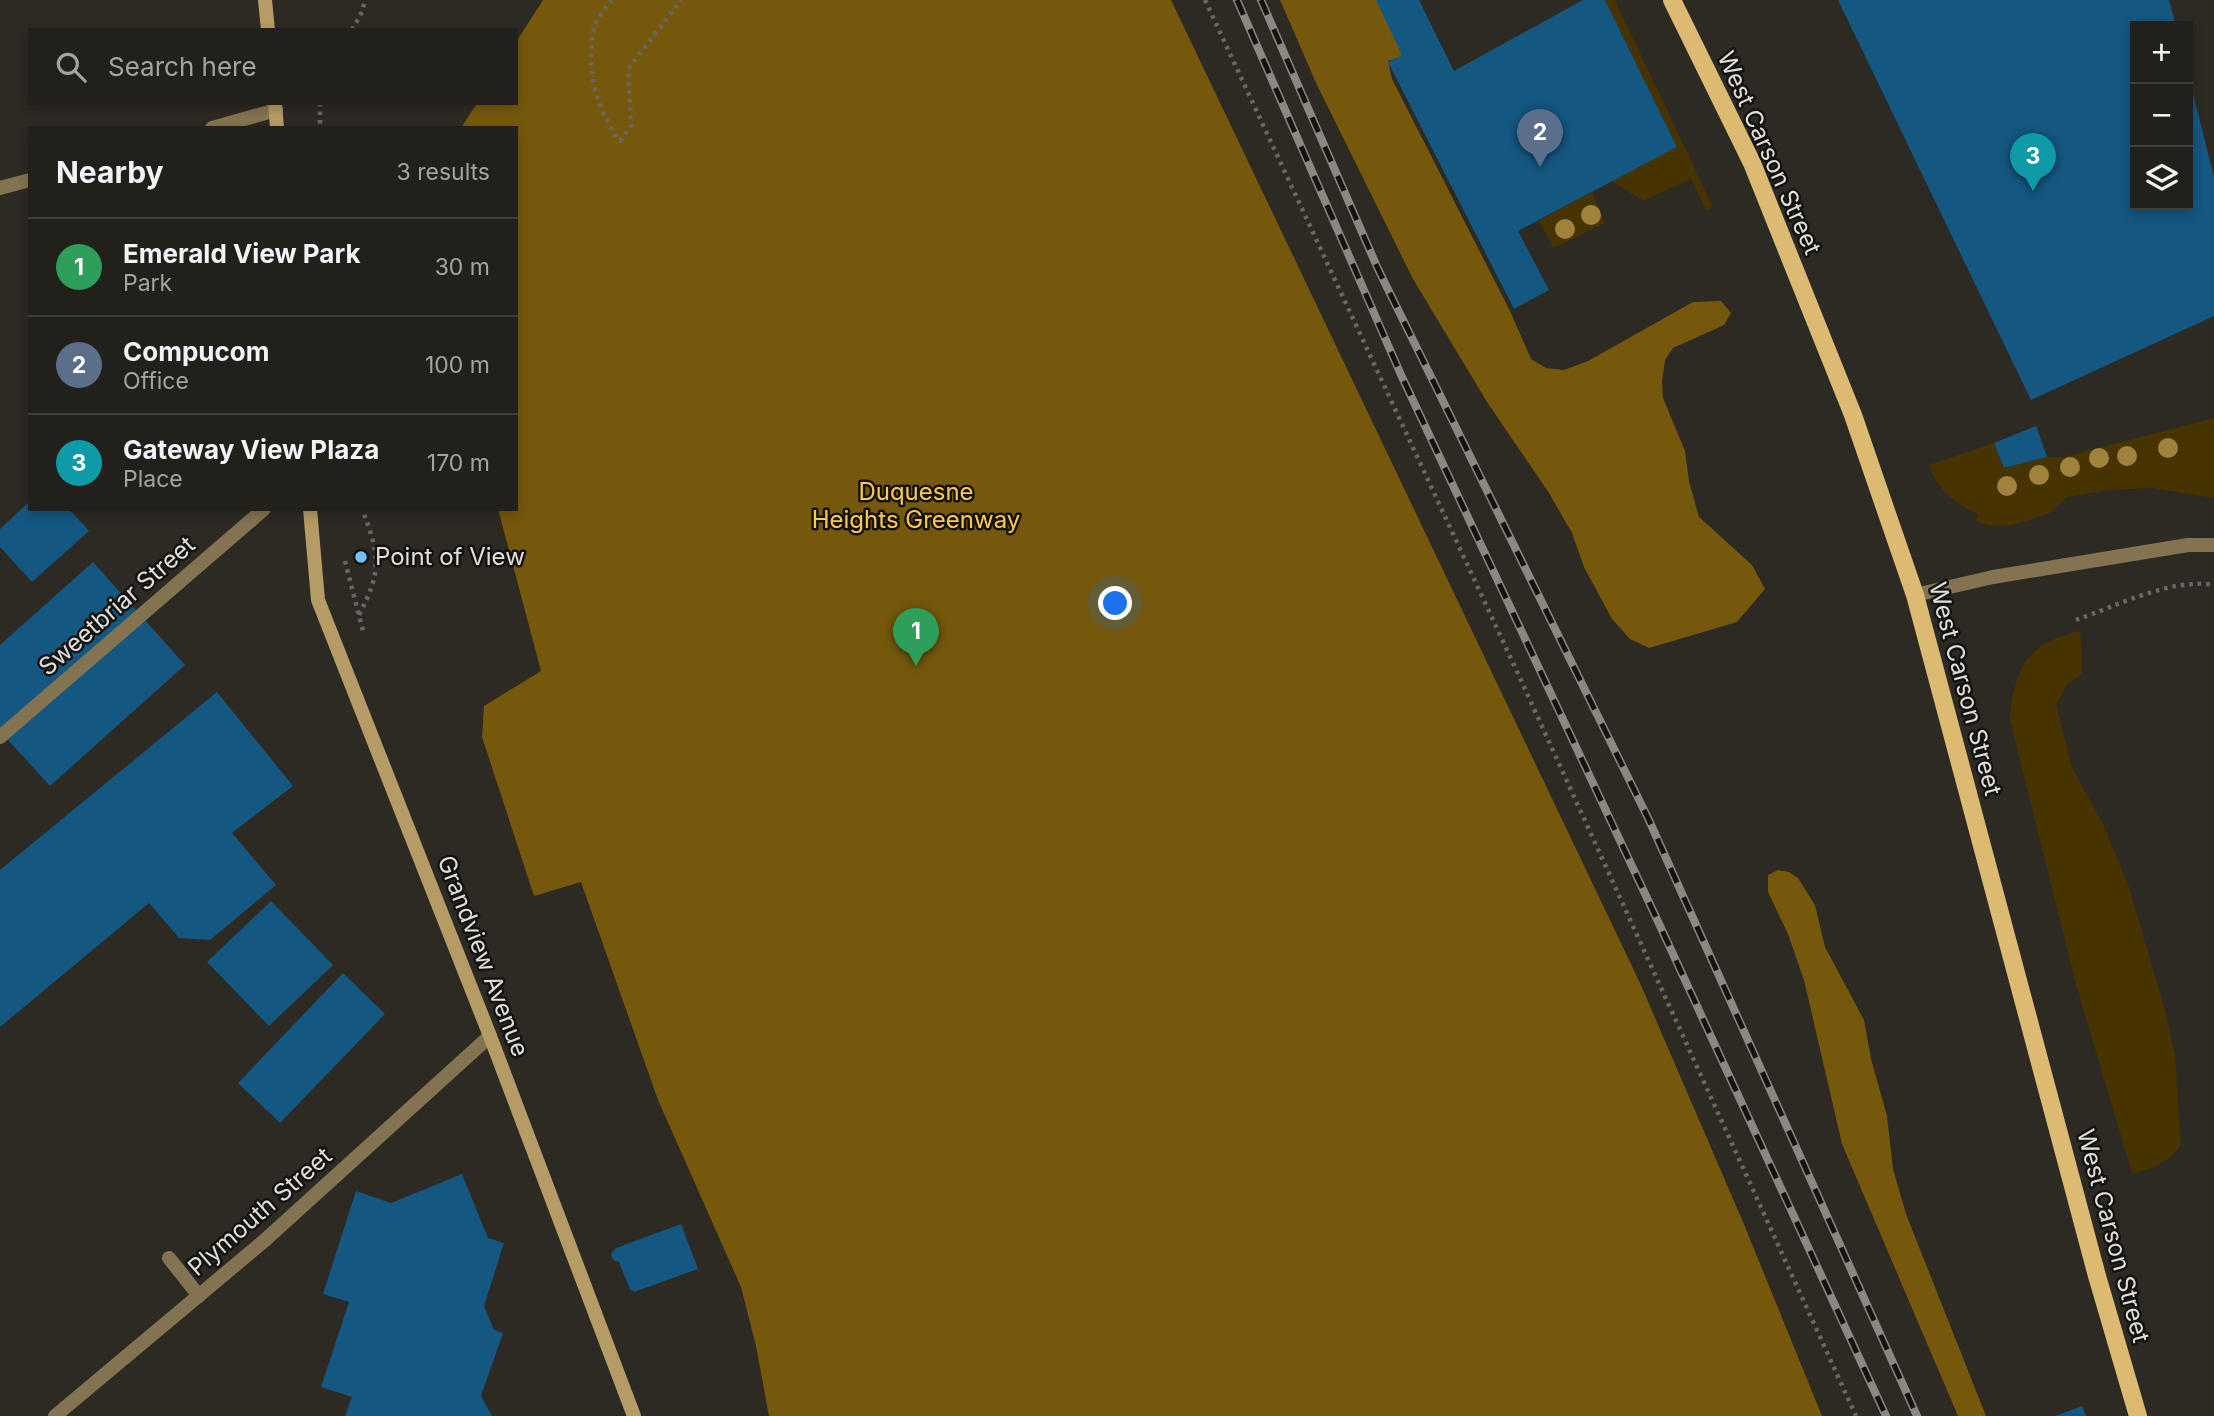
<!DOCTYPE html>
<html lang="en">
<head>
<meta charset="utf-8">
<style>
	body { margin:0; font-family:Inter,sans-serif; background:#2e2d28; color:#f1f3f6 }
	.controls { position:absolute; right:21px; top:21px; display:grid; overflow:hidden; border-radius:0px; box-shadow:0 4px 10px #0003 }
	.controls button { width:63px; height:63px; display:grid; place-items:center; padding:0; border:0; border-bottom:2px solid #3f3e3a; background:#22201b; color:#f1f3f6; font:35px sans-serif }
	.you { position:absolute; left:1116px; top:604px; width:24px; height:24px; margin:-18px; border:5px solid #fff; border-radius:50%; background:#1a73e8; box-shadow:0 0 0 10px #1a73e833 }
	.badge { display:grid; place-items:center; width:46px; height:46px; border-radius:50%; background:#75c0f6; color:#fff; font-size:23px; font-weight:700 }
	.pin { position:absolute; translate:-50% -58px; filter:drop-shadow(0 2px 4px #0008) }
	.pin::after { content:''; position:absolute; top:37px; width:24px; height:21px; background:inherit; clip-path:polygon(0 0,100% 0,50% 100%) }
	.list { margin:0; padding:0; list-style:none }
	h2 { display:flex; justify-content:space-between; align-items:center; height:91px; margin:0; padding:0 28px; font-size:30px }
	h2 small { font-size:23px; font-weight:400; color:#a2a3a3 }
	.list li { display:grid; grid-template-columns:46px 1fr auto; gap:21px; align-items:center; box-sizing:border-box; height:98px; padding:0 28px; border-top:2px solid #3f3e3a }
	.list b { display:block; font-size:26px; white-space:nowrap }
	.list p { margin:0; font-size:23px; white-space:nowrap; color:#a2a3a3 }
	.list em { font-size:23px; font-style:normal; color:#a2a3a3 }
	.icon { flex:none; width:38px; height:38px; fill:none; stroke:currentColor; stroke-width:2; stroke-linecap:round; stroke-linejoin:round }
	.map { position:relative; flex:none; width:2214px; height:1416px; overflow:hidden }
	.search { position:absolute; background:#22201b; box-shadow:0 4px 10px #0003; left:28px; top:28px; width:490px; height:77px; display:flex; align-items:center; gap:18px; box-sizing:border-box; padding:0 24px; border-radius:0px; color:#a2a3a3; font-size:26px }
	.panel { position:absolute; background:#22201b; box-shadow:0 4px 10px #0003; left:28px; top:126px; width:490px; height:385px; border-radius:0px }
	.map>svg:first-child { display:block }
	.green { fill:#473300 }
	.forest { fill:#75580c }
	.building { fill:#145780 }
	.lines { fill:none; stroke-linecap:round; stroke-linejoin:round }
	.path { stroke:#6a6762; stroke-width:4.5; stroke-dasharray:3.5 5; stroke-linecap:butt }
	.lane { stroke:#837351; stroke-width:14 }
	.street { stroke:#837351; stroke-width:14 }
	.secondary { stroke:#b59b64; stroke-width:14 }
	.primary { stroke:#dcba72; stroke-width:18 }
	.rail-casing { stroke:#8b8884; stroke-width:8 }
	.rail { stroke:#141310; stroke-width:5; stroke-dasharray:16; stroke-linecap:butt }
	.tree { fill:#a0823d }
	.poi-dot { fill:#75c0f6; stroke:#141310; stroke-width:2.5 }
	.labels { text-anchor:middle; stroke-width:5; stroke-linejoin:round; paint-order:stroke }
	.street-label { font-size:24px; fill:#e0deda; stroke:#141310 }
	.park-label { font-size:24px; fill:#feca51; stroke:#141310 }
	.poi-label { font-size:24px; fill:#e0deda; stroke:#141310; text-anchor:start }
</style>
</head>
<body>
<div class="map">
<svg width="2214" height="1416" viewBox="0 0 2214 1416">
	<rect width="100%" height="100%" fill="#2d2a24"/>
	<g class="green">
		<polygon points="1605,0 1615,0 1713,207 1706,210 1691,179 1643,201 1612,181 1677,147"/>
		<polygon points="1592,192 1605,223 1554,248 1539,221"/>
		<path d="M2214 418V498L2153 488 2111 490 2067 497 2050 513C2026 521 2000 532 1976 521L1978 514C1955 504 1937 490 1929 465L1994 443 2004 468 2047 457H2064Z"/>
		<path d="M2077 631 2081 633 2082 674 2067 685 2056 705 2072 767 2103 824 2128 884 2165 1010 2175 1055 2181 1145C2170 1161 2151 1171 2132 1173L2075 981 2010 721C2011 694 2017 663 2041 646 2051 639 2065 636 2077 631Z"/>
	</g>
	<g class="forest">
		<polygon points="543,0 1171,0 1640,983 1743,1222 1822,1416 769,1416 756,1346 741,1287 658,1100 581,882 534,896 482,737 484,706 541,671 498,509 516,509 516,128 461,128 477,103 516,103 516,42"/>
		<polygon points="1280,0 1377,0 1403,56 1388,61 1392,79 1510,311 1531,359 1546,368 1564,370 1588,361 1693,302 1721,301 1731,313 1724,325 1673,348 1665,360 1662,381 1663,398 1685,451 1689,481 1699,517 1752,565 1765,589 1737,622 1649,648 1630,639 1612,619 1584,567 1572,533 1549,493 1487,402 1413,279 1317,85"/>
		<polygon points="1778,870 1789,872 1798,878 1815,905 1825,947 1864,1020 1871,1059 1887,1116 1893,1169 1906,1214 1986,1416 1958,1416 1842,1144 1804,980 1788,934 1768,892 1768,875"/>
	</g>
	<g class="building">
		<polygon points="1376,0 1419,0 1454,71 1583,0 1605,0 1677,147 1518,231 1549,290 1514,309 1388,62 1402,55"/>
		<polygon points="1838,0 2169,0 2176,26 2135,26 2135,205 2188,205 2189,78 2214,177 2214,316 2031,400"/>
		<polygon points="2036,426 2047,457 2004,468 1994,443"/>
		<polygon points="30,501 30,509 69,509 89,531 32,582 0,547 0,529"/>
		<polygon points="93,562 185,665 50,786 0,731 0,645"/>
		<polygon points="217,692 293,786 232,833 276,885 210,940 179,938 149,903 0,1027 0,870"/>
		<polygon points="271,901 333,965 269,1026 207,962"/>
		<polygon points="343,973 385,1014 280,1123 238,1083"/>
		<polygon points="462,1174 488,1238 504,1243 484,1306 494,1330 503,1333 481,1396 492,1416 345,1416 352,1397 321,1387 349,1302 323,1294 356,1191 391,1203"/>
		<polygon points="681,1224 698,1269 634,1292 630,1289 619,1262 613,1260 611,1254 616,1248"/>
		<polygon points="2082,1406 2086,1416 2055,1416"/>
	</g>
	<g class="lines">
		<g class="path">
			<path d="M612 0C606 8 597 18 594 27 585 66 596 110 620 141L631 126 628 69 681 0"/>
			<polyline points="1205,0 1520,678 1856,1416"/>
			<polyline points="352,30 362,12 365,0"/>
			<polyline points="320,103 320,128"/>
			<polyline points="345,561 363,631"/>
			<path d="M359 615C382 571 380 555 362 509"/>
			<path d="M2076 620C2114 607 2173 577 2214 585"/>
		</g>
		<polyline class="lane" points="169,1258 199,1296"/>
		<g class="street">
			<polyline points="212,128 276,110"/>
			<polyline points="0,188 30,180"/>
			<polyline points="1915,595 1993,577 2188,545 2214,545"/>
			<polyline points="0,737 264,509"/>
			<polyline points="55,1416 264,1241 490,1036"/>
		</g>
		<g class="secondary">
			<polyline points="265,0 268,30"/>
			<polyline points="275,103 277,128"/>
			<polyline points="310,509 318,600 490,1036 634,1416"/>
		</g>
		<polyline class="primary" points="1672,0 1752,163 1853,415 1915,595 2097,1276 2138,1416"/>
		<g class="rail-casing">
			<g id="rail">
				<polyline points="1237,0 1402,377 1655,915 1886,1416"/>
				<polyline points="1261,0 1378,269 1648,818 1917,1416"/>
			</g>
		</g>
		<use href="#rail" class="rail"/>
	</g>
	<g class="tree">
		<circle cx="1591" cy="215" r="10"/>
		<circle cx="1565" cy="229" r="10"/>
		<circle cx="2168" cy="448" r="10"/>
		<circle cx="2127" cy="456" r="10"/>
		<circle cx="2099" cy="458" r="10"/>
		<circle cx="2070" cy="467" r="10"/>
		<circle cx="2039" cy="475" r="10"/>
		<circle cx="2007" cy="486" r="10"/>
	</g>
	<circle class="poi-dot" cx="361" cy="557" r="7"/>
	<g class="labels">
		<g class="street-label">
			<text transform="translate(1769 153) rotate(66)" y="8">West Carson Street</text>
			<text transform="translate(117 606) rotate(-41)" y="8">Sweetbriar Street</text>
			<text transform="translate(1965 689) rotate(75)" y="8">West Carson Street</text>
			<text transform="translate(483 956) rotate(69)" y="8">Grandview Avenue</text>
			<text transform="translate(260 1212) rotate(-41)" y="8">Plymouth Street</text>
			<text transform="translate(2113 1236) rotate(75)" y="8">West Carson Street</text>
		</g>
		<g class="park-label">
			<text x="916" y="500">Duquesne<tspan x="916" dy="28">Heights Greenway</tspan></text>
		</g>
		<g class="poi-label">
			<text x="375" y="565">Point of View</text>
		</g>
	</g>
</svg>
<div class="controls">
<button>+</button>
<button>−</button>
<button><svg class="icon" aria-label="layers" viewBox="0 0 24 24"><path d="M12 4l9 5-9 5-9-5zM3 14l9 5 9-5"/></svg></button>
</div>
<div class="you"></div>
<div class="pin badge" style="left:916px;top:666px;background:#2e9e5b">1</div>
<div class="pin badge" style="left:1540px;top:167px;background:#5c6f8a">2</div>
<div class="pin badge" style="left:2033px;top:191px;background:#0f9aa8">3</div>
<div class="search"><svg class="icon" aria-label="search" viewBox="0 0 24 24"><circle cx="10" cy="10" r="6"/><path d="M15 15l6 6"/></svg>Search here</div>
<section class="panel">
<h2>Nearby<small>3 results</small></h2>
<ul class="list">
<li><span class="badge" style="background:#2e9e5b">1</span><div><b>Emerald View Park</b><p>Park</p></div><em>30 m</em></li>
<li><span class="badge" style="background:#5c6f8a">2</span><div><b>Compucom</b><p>Office</p></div><em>100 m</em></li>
<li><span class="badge" style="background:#0f9aa8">3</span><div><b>Gateway View Plaza</b><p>Place</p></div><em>170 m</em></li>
</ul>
</section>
</div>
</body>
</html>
